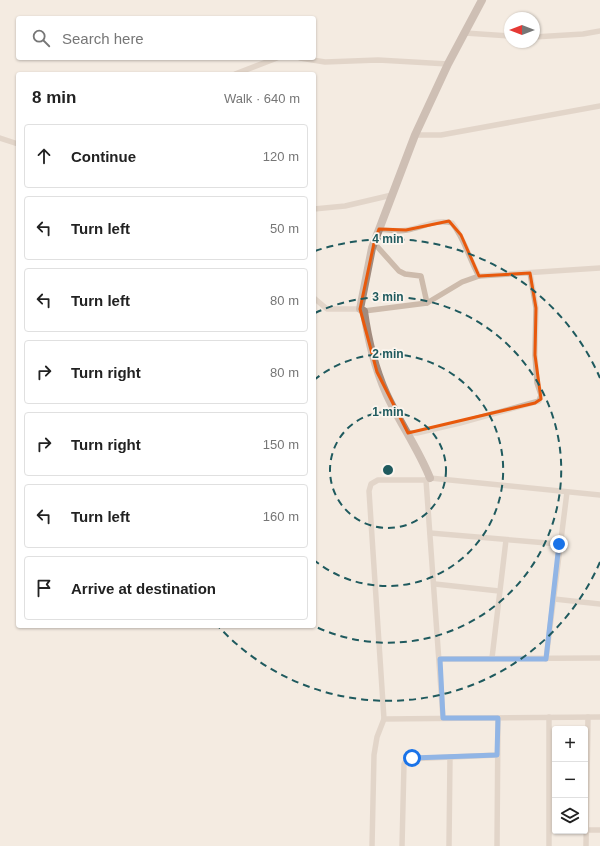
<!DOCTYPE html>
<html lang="en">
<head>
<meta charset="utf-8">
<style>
	body { margin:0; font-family:Helvetica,sans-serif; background:#f6f6f6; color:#222 }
	.controls { position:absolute; right:12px; bottom:12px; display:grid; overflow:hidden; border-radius:4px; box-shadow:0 1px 3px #0004 }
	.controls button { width:36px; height:36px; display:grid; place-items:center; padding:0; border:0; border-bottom:1px solid #e0e0e0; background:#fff; color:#222; font:20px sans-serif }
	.compass { position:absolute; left:504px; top:12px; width:36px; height:36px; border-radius:50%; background:#fff; box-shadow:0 1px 3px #0004; rotate:270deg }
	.stop { position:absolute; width:12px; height:12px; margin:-9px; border:3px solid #1a73e8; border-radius:50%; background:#fff }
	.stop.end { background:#1a73e8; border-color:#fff; box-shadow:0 1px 4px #0008 }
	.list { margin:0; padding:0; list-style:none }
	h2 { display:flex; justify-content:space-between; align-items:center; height:52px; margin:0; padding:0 16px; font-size:17px }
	h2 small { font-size:13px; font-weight:400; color:#767676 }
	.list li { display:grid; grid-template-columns:26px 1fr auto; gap:12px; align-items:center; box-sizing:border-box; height:64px; margin:0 8px 8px; padding:0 8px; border:1px solid #e0e0e0; border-radius:4px }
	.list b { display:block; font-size:15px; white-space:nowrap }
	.list em { font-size:13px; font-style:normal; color:#767676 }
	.icon { flex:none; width:22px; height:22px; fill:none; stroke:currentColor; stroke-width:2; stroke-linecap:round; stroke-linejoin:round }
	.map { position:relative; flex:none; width:600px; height:846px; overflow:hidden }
	.search { position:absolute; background:#fff; box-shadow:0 1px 3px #0004; left:16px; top:16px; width:300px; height:44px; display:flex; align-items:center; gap:10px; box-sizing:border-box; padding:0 14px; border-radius:4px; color:#767676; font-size:15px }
	.panel { position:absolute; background:#fff; box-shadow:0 1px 3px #0004; left:16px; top:72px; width:300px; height:556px; border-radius:4px }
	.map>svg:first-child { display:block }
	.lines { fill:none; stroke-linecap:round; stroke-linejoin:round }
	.street { stroke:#cdbbac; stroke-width:5.5 }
	.secondary { stroke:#a18a7d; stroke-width:8 }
	.route { stroke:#1a73e8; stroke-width:5 }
	.marked { fill:none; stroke:#e8590c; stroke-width:3; stroke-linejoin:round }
	.ring { fill:none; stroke:#1f5a5e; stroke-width:2; stroke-dasharray:7 5 }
	.centre { fill:#1f5a5e; stroke:#fbf5ee; stroke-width:2 }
	.ring-label { font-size:12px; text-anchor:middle; font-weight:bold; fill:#1f5a5e; stroke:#fbf5ee; stroke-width:3.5; stroke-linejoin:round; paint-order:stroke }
</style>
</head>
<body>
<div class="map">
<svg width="600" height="846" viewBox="0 0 600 846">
	<rect width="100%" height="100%" fill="#f4ebe1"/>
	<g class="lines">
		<g class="street">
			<polyline points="465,33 510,36"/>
			<polyline points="534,37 583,34 600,31"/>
			<polyline points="300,58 325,62 378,60 448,64"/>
			<polyline points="235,74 277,58"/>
			<polyline points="415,135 441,135 600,106"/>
			<polyline points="0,138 18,144"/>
			<polyline points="314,209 345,206 392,195"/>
			<path d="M379 229C388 230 398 232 407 230 421 228 438 218 452 223 465 239 469 259 479 276"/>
			<polyline points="374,243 399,271 405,274 421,276 427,303"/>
			<polyline points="314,298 327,309 360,309"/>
			<polyline points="364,311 427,303 462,282 479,276 600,268"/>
			<polyline points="408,433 417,433 460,423 539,401 541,395 537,383 535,355 536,308 530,273"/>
			<path d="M426 480C432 560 438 639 443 718"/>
			<polyline points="430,533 559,544"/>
			<polyline points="435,584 499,591"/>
			<polyline points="554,599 600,604"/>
			<polyline points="492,658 506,540"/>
			<polyline points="441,659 600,658"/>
			<polyline points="546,659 567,492"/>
			<polyline points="549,717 549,846"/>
			<polyline points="384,719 600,717"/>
			<polyline points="585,830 600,830"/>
			<polyline points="372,846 374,755 377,737 384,719 369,491 371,484 378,480 426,480 430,478 600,495"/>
			<polyline points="402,846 404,764 407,759 497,755"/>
			<polyline points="449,846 450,757"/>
			<polyline points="497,846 498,718"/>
			<polyline points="586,846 588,717"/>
		</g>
		<path class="secondary" d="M430 478C418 448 399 422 386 393 374 366 368 340 364 311L360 309 372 248 415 135 448 64 482 0"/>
	</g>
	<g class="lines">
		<polyline class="route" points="412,758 497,755 498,718 443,718 440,659 546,659 559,544"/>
	</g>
	<path d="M0 0H600V846H0ZM449 221 461 235 479 276 530 273 536 308 535 355 541 399 535 403 408 433 377 372 360 309 374 243 379 229 406 230Z" fill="#f4ebe1" fill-opacity=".55" fill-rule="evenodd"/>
	<path class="marked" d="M449 221 461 235 479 276 530 273 536 308 535 355 541 399 535 403 408 433 377 372 360 309 374 243 379 229 406 230Z"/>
	<g class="ring">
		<circle cx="388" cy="470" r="58"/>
		<path d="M314 380A116 116 0 1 1 314 560"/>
		<path d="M315 313A173 173 0 1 1 314 626"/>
		<path d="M600 562A231 231 0 0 1 218 626M315 251A231 231 0 0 1 600 378"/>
	</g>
	<circle cx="388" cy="470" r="6" class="centre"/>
	<g class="ring-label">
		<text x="388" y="243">4 min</text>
		<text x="388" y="301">3 min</text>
		<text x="388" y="358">2 min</text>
		<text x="388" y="416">1 min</text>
	</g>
</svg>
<div class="controls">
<button>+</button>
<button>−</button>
<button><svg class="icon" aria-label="layers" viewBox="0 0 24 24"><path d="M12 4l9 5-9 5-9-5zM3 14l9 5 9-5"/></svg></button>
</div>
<svg class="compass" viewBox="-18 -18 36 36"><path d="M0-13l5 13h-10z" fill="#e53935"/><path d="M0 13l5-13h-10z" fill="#767676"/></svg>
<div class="stop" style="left:412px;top:758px"></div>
<div class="stop end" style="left:559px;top:544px"></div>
<div class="search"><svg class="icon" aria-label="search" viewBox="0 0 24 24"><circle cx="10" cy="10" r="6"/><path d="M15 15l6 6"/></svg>Search here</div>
<section class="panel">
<h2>8 min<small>Walk · 640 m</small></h2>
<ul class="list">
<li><svg class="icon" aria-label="ahead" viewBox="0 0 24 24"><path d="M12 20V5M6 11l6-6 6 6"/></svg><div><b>Continue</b></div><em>120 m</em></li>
<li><svg class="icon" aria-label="left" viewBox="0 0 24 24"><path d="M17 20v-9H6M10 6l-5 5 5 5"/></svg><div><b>Turn left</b></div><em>50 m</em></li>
<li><svg class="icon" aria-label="left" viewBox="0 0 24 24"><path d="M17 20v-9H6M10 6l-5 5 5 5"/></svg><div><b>Turn left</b></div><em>80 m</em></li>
<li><svg class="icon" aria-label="right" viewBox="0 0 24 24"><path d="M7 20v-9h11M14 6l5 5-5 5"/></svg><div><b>Turn right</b></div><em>80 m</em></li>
<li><svg class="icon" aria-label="right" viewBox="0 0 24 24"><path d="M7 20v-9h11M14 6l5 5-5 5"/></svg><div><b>Turn right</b></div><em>150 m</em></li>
<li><svg class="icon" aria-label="left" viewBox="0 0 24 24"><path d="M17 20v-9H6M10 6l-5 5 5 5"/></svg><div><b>Turn left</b></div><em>160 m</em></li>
<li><svg class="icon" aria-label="arrive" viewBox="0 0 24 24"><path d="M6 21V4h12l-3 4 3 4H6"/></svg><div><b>Arrive at destination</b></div></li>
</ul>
</section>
</div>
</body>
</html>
